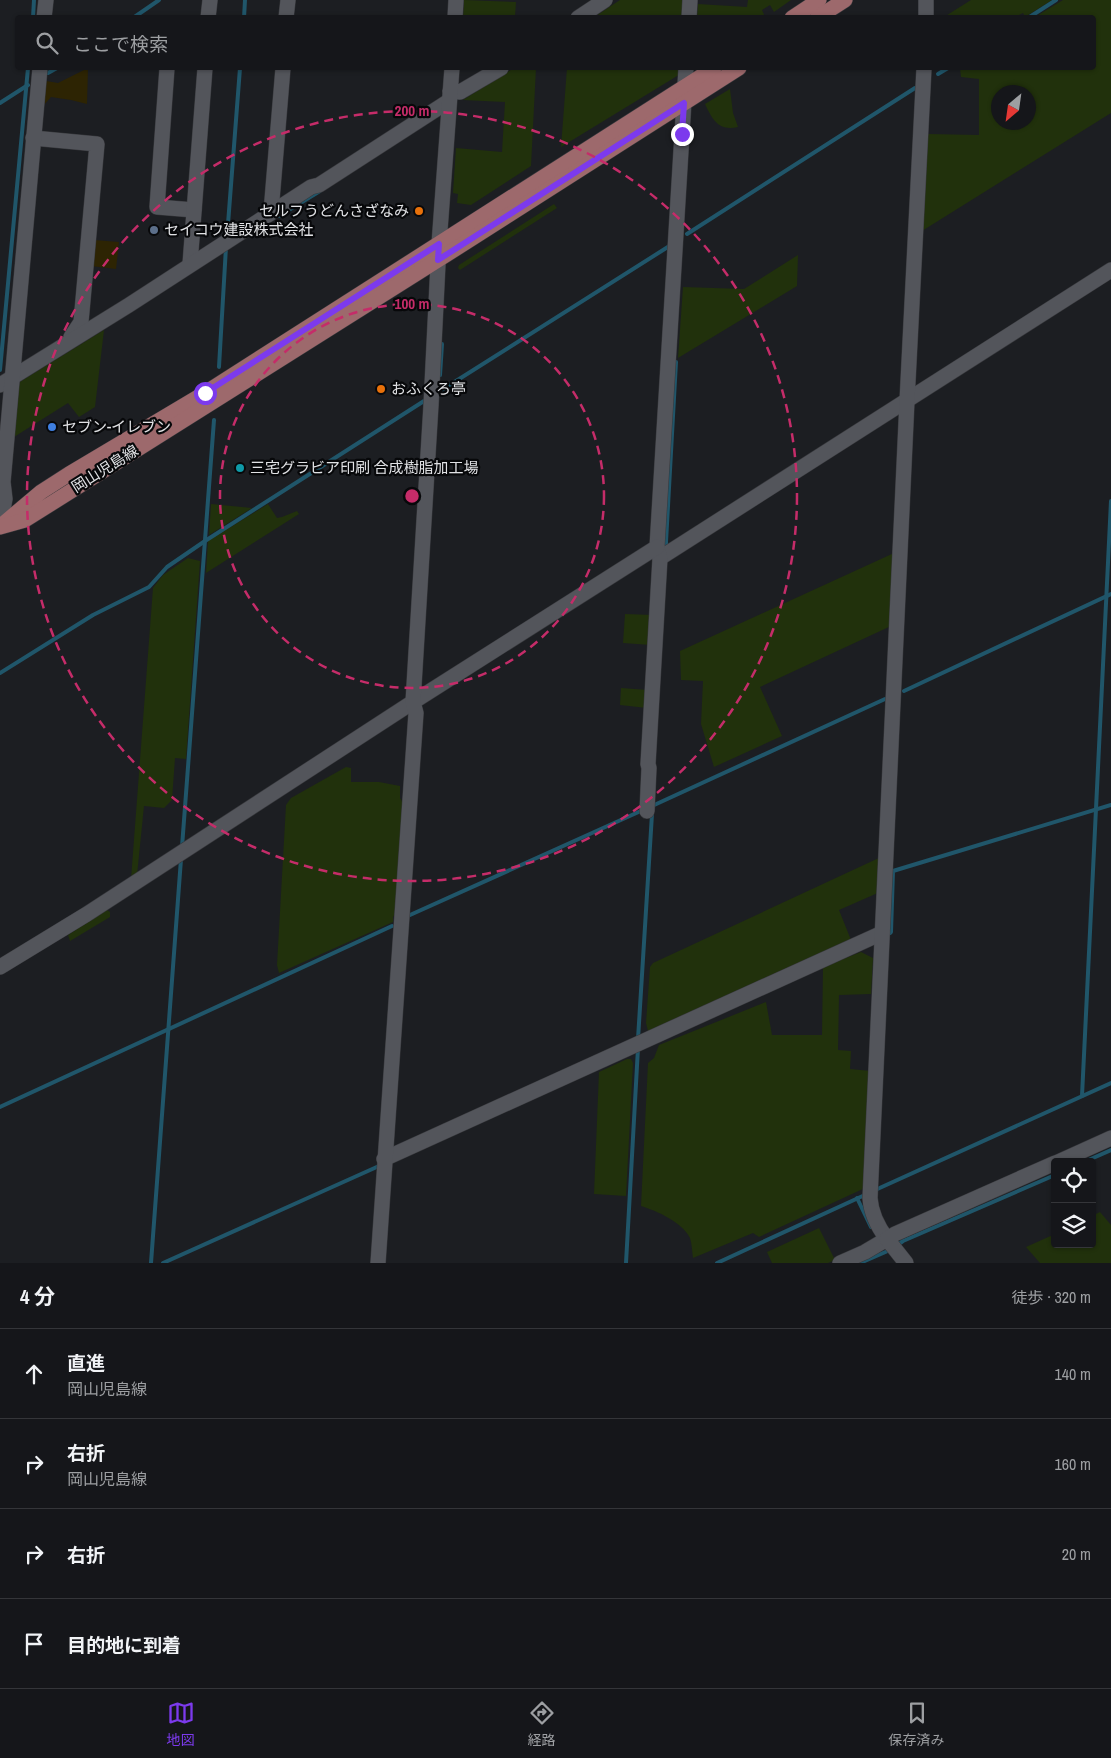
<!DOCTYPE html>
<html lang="ja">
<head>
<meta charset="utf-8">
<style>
	body { margin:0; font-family:"Archivo Narrow","Noto Sans JP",sans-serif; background:#222327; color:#f1f3f6 }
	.controls { position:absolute; right:15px; bottom:15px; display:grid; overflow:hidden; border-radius:5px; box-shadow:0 1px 4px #0004 }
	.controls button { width:45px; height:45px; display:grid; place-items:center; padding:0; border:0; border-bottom:1px solid #343539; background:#15161a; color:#f1f3f6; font:25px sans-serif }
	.compass { position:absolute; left:991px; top:85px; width:45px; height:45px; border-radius:50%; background:#15161a; box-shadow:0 1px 4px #0004; rotate:209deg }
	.stop { position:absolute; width:15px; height:15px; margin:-11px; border:4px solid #7c3aed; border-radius:50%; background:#fff }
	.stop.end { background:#7c3aed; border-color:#fff; box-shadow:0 1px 5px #0008 }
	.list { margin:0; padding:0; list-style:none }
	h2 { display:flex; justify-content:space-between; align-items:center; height:65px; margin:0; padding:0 20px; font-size:21px }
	h2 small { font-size:16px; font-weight:400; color:#9d9fa2 }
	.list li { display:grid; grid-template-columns:32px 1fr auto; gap:15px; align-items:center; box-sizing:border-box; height:90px; padding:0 20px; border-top:1px solid #343539 }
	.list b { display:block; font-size:19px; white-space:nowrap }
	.list p { margin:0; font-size:16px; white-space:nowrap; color:#9d9fa2 }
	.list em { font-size:16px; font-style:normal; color:#9d9fa2 }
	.icon { flex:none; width:28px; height:28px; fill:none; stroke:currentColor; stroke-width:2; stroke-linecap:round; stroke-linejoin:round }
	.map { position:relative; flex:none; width:1111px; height:1263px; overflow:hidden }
	.search { position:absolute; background:#15161a; box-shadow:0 1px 4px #0004; left:15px; right:15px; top:15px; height:55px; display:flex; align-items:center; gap:12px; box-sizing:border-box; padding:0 18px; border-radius:5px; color:#9d9fa2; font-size:19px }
	.sheet { height:425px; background:#15161a }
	nav { display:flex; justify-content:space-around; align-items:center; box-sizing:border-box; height:70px; border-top:1px solid #343539; background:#15161a; font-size:14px; color:#9d9fa2 }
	nav a { display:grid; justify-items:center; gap:2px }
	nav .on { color:#7c3aed }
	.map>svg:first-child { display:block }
	.green { fill:#21310c; fill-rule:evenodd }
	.sand { fill:#2d2403 }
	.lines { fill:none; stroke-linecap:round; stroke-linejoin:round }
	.stream { stroke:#20566a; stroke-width:4 }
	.minor-casing { stroke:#37383c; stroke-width:16 }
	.major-casing { stroke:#37383c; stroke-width:16 }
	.minor { stroke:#53555b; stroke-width:15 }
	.major { stroke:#9d696c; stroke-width:15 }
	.route { stroke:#7c3aed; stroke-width:6 }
	.ring { fill:none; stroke:#c52c69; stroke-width:2.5; stroke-dasharray:9 6 }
	.food-dot { fill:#e8710a; stroke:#07080a; stroke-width:2 }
	.service-dot { fill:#5c6f8a; stroke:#07080a; stroke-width:2 }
	.shop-dot { fill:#3f7fe0; stroke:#07080a; stroke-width:2 }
	.culture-dot { fill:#0f9aa8; stroke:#07080a; stroke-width:2 }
	.labels { text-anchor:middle; stroke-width:4.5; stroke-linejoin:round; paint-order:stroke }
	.poi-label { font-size:15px; fill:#e1e2e5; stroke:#07080a; text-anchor:start }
	.street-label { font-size:15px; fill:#e1e2e5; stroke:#07080a }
	.centre { fill:#c52c69; stroke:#07080a; stroke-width:2.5 }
	.ring-label { font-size:15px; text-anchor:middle; font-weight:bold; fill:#c52c69; stroke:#07080a; stroke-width:4.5; stroke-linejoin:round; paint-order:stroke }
</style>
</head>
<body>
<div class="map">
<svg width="1111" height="1263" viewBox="0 0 1111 1263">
	<rect width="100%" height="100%" fill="#1c1e22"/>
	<g class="green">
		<polygon points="464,0 516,2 515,17 463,17"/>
		<polygon points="620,0 686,0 685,17 593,18"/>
		<polygon points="748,0 791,0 774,12 770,5 762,10 765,17 697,17 698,4 747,7"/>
		<polygon points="971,0 1052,0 1025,17 1023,13 1015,17 944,17"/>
		<path d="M1063 0H1111V113L922 231 928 134 979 135V79L961 77 960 68H1094V18L1035 17ZM998 92H1028V122H998Z"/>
		<polygon points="514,68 536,68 531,166 471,205 457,203 458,194 453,193 456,148 502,152 505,102 463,100"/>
		<polygon points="567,68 682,68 682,73 561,147"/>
		<path d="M730 89 733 113 738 127C719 131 713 121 705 104Z"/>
		<polygon points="554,204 557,208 460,270 458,268 459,265"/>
		<polygon points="798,255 797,286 678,358 683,287 744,289"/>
		<polygon points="104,330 95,407 79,417 68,403 14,437 18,383"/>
		<polygon points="211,504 252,508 209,535"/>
		<polygon points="268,504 277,518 282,517 297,511 299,514 206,573 208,541"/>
		<polygon points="894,553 891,626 760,687 782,736 714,767 701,724 703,681 681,680 680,651"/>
		<polygon points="188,558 200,561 186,759 175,758 172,800 164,808 144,806 137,875 131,879 153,588 163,575"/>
		<polygon points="625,614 653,615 651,645 623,643"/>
		<polygon points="621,688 648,690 647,708 620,705"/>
		<polygon points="346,767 351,768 351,782 379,782 400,786 400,798 403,803 395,914 393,917 393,922 279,973 277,965 286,805 291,798"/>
		<polygon points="881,857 880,892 839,910 851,940 649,1035 646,1023 650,967 653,963"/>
		<polygon points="107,910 110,912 110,917 70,941 68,935"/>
		<path d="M861 952 873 958 871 994 839 995 838 1050 851 1051 850 1069 871 1071 865 1188 759 1237 753 1233 693 1258C692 1252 692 1244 690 1238 682 1222 657 1211 641 1206L648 1063 654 1058 659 1045 766 1002 772 1035H822L823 967Z"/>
		<polygon points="627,1059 631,1059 633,1063 626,1196 594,1194 599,1072"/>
		<polygon points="1100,1212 1111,1225 1111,1263 1040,1263 1026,1247 1055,1234 1055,1244 1092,1244 1092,1216"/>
		<polygon points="819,1228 835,1260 828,1263 772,1263 767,1252"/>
	</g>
	<g class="sand">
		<polygon points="88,68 87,104 71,100 51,97 43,106 46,81 58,83"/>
		<polygon points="94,240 119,242 116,269 91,266"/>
	</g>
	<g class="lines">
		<g class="stream">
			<polyline points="33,18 34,0"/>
			<polyline points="133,18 159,0"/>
			<polyline points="244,18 245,0"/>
			<polyline points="1028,18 1056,0"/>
			<polyline points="48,73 57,68"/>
			<polyline points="938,74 948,68"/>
			<polyline points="0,103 28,85"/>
			<polyline points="279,216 320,191"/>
			<polyline points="687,234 915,88"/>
			<polyline points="227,237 240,68"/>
			<polyline points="219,367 226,247"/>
			<polyline points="0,370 28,68"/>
			<polyline points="440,375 442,344"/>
			<polyline points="437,393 671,245"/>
			<polyline points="667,549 666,542 676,362"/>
			<polyline points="0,673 93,615 149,587 167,567 205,541 424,401"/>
			<polyline points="904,691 1111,594"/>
			<polyline points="652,806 885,699"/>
			<polyline points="182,847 214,420"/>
			<polyline points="410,915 643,810"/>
			<polyline points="890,933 891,932 893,871 1111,805"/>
			<polyline points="638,1039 652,814"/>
			<polyline points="1082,1096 1111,501"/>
			<polyline points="0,1107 392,926"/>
			<polyline points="1084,1162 1111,1150"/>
			<polyline points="873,1191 1111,1083"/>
			<polyline points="857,1198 871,1227"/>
			<polyline points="896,1246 903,1241 1055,1175"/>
			<polyline points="151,1263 181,859"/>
			<polyline points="163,1263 379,1166"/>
			<polyline points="626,1263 638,1048"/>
			<polyline points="717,1263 867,1194"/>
			<polyline points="860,1263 890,1250"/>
		</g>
		<g class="minor-casing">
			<g id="minor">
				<polyline points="44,18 46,0"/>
				<polyline points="208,18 210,0"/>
				<polyline points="286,18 288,0"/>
				<polyline points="455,18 456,0"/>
				<polyline points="578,18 605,0"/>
				<polyline points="689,18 690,0"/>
				<polyline points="926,18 926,0"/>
				<polyline points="167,68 157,207 194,210"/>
				<polyline points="450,91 460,92 501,68"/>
				<polyline points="33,138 97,144 81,322 71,337"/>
				<polyline points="271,212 283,68"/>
				<polyline points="190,264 205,68"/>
				<polyline points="0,385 129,305 311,187 319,185 449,101"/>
				<polyline points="0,526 5,499 3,482 40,68"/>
				<polyline points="660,558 1111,270"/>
				<polyline points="647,811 649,768 648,764 660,558 657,547 686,68"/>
				<polyline points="0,967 87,914 413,702 657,547"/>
				<polyline points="384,1159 882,933"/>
				<polyline points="1058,1162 1111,1138"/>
				<polyline points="378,1263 416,713 413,702 431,405 439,244 452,68"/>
				<path d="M840 1263 865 1252 887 1239C878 1227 871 1214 870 1198L907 401 924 68"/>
				<polyline points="906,1263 887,1239 895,1234 1055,1163"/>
			</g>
		</g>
		<g class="major-casing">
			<g id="major">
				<polyline points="792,18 819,0"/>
				<polyline points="817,18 845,0"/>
				<polyline points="3,524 41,492 69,474 205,393 714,68"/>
				<polyline points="0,527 25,520 438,260 739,68"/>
			</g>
		</g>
		<use href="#minor" class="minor"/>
		<use href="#major" class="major"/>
	</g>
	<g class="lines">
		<polyline class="route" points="205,393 439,244 438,260 684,103 682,134"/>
	</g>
	<g class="ring">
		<circle cx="412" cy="496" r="192"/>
		<circle cx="412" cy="496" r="385"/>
	</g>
	<g class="food-dot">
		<circle cx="419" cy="211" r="5"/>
		<circle cx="381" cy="389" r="5"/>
	</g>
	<circle class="service-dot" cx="154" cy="230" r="5"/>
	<circle class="shop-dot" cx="52" cy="427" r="5"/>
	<circle class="culture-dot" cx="240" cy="468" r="5"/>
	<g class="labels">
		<g class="poi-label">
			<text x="409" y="216" text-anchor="end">セルフうどんさざなみ</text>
			<text x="164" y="235">セイコウ建設株式会社</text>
			<text x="391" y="394">おふくろ亭</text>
			<text x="62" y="432">セブン-イレブン</text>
			<text x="250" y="473">三宅グラビア印刷 合成樹脂加工場</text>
		</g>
		<g class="street-label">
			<text transform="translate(105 469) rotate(-32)" y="5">岡山児島線</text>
		</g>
	</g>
	<circle cx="412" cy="496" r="8" class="centre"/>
	<g class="ring-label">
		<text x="412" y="116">200 m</text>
		<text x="412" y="309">100 m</text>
	</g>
</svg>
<div class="controls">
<button><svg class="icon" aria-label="locate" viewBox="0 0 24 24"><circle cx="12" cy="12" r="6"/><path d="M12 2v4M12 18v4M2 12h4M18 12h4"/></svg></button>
<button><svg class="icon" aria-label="layers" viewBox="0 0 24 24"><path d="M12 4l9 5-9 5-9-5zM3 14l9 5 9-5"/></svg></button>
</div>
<svg class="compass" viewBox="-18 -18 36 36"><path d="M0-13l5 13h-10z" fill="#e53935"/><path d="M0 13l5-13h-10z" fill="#9d9fa2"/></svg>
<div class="stop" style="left:205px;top:393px"></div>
<div class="stop end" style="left:682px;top:134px"></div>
<div class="search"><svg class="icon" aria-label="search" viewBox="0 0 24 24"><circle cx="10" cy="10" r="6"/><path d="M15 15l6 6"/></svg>ここで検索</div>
</div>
<section class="sheet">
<h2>4 分<small>徒歩 · 320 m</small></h2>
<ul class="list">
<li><svg class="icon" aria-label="ahead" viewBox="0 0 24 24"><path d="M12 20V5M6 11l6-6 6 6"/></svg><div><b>直進</b><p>岡山児島線</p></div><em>140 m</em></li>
<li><svg class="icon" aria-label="right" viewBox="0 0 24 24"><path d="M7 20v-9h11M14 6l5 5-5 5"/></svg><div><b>右折</b><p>岡山児島線</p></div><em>160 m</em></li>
<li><svg class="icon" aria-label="right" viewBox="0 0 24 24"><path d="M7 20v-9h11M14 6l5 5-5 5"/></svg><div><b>右折</b></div><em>20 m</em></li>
<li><svg class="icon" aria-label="arrive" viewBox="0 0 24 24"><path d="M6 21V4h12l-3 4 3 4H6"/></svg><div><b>目的地に到着</b></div></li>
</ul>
</section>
<nav>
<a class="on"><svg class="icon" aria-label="map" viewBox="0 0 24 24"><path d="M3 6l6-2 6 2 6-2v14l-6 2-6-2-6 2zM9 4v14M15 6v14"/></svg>地図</a>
<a><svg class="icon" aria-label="directions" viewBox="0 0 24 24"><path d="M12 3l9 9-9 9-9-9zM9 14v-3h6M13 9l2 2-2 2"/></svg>経路</a>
<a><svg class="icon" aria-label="saved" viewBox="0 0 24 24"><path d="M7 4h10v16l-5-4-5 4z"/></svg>保存済み</a>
</nav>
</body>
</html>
